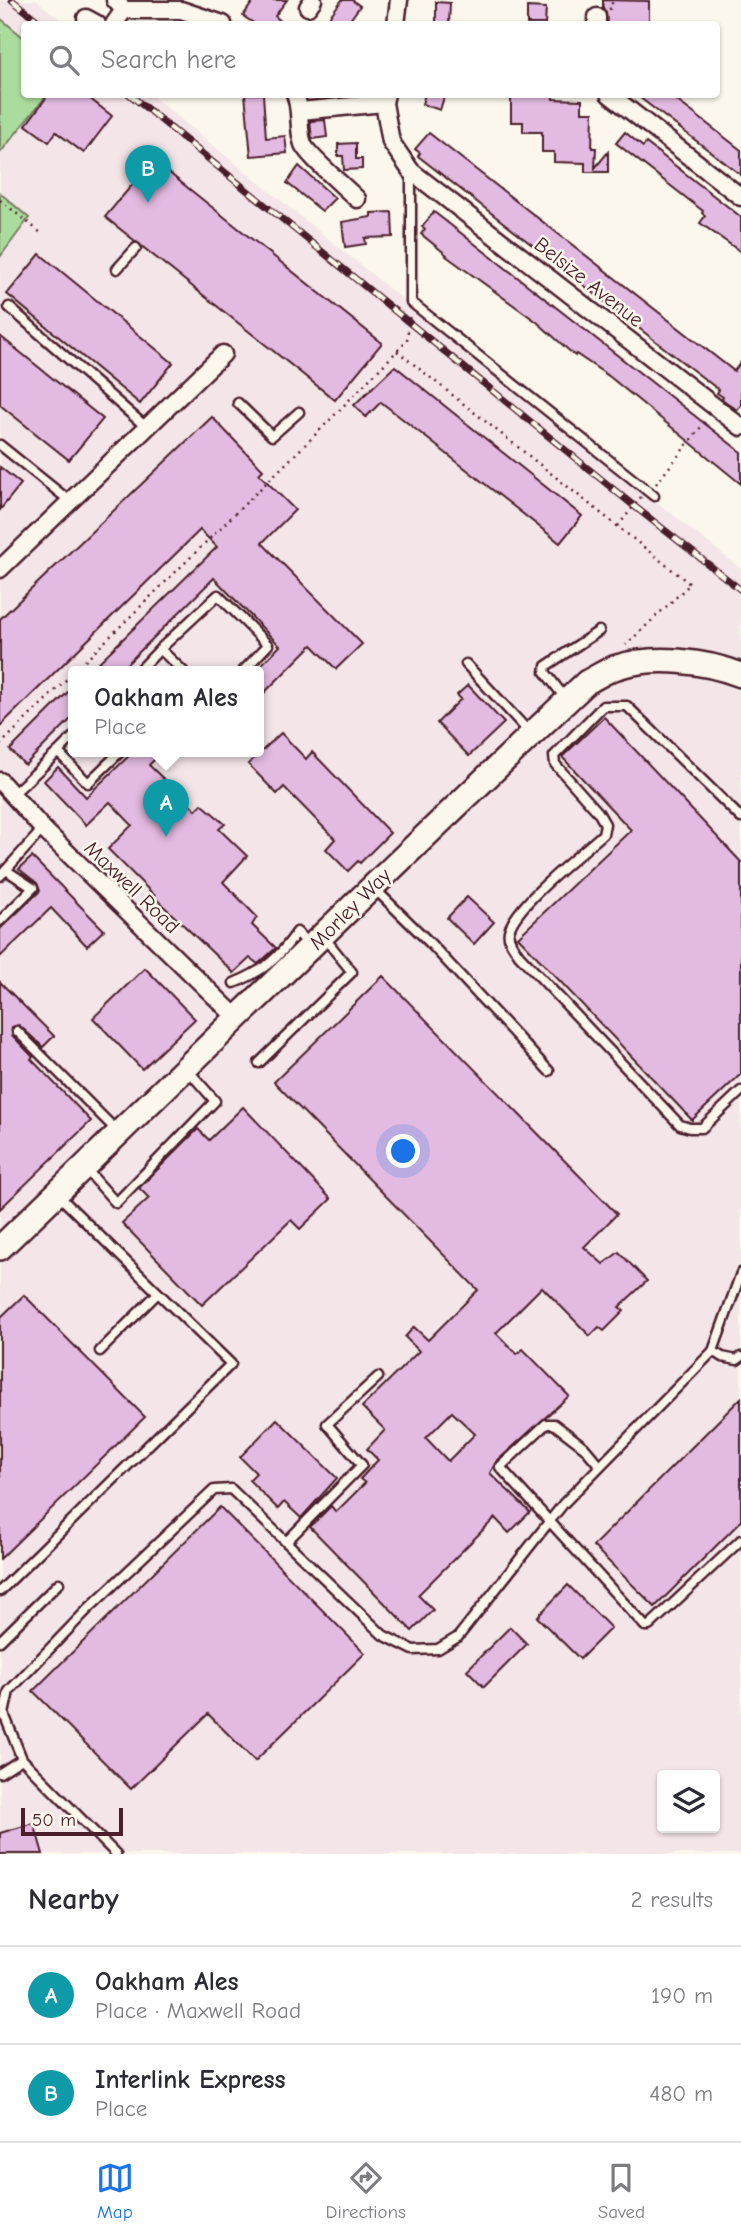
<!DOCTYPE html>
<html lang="en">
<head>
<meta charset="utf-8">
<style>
	body { margin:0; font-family:"Comic Neue",sans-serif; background:#f2f2f3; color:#2b2b33 }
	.controls { position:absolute; right:21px; bottom:21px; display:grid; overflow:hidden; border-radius:7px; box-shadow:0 2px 5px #0004 }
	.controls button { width:63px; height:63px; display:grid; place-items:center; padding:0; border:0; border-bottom:2px solid #e1e1e2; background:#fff; color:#2b2b33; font:35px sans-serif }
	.scale { position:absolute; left:21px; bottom:18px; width:102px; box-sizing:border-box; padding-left:7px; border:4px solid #4a1f2b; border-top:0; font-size:19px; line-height:24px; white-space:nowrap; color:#4a1f2b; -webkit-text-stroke:5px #fbf7ec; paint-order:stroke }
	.you { position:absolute; left:404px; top:1152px; width:24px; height:24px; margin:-18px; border:5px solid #fff; border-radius:50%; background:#1a73e8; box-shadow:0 0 0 10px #1a73e833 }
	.badge { display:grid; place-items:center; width:46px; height:46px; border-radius:50%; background:#1a73e8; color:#fff; font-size:23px; font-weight:700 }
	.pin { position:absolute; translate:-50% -58px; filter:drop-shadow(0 2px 4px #0008) }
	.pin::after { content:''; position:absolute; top:37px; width:24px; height:21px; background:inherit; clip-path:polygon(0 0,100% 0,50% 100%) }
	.popup { position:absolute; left:68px; top:666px; width:196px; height:91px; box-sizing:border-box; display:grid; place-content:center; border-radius:7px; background:#fff; filter:drop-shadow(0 2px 5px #0005); font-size:23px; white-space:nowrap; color:#7c7c81 }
	.popup b { font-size:26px; color:#2b2b33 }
	.popup::after { content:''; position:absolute; left:50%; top:100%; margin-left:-14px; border:14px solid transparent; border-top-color:#fff }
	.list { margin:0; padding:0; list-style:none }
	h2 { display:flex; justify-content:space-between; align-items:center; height:91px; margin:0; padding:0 28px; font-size:30px }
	h2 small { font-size:23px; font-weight:400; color:#7c7c81 }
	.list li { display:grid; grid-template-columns:46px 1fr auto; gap:21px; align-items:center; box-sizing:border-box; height:98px; padding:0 28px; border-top:2px solid #e1e1e2 }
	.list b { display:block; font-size:26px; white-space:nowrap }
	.list p { margin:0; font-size:23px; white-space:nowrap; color:#7c7c81 }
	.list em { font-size:23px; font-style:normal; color:#7c7c81 }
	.icon { flex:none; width:38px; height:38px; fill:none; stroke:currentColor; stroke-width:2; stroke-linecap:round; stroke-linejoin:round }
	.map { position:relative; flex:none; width:741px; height:1854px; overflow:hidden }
	.search { position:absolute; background:#fff; box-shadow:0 2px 5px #0004; left:21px; right:21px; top:21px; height:77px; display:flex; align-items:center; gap:18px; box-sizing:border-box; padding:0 24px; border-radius:7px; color:#7c7c81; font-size:26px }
	.sheet { height:287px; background:#fff }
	nav { display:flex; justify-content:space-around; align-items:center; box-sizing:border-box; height:98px; border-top:2px solid #e1e1e2; background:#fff; font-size:19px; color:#7c7c81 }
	nav a { display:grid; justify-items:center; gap:4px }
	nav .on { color:#1a73e8 }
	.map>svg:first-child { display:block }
	.built { fill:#f4e5e9; fill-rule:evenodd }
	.green { fill:#aadc9d; stroke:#7a7e64; stroke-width:2 }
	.building { fill:#e3bae1; stroke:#4a1f2b; stroke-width:2; fill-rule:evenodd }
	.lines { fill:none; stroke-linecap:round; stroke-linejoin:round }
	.lane-casing { stroke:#4a1f2b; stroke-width:13 }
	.street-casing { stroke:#4a1f2b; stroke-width:21 }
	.secondary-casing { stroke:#4a1f2b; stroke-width:28 }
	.path { stroke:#4a1f2b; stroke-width:2.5; stroke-dasharray:2 5; stroke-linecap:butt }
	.lane { stroke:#fbf7ec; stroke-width:8 }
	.street { stroke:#fbf7ec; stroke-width:16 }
	.secondary { stroke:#fbf7ec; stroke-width:23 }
	.rail-casing { stroke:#4a1f2b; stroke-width:7 }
	.rail { stroke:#fbf7ec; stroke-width:4.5; stroke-dasharray:13; stroke-linecap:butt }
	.labels { text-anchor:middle; stroke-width:5; stroke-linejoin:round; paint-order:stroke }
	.street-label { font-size:21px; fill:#4a1f2b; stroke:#fbf7ec }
</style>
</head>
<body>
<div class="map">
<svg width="741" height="1854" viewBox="0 0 741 1854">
	<rect width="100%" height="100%" fill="#fbf7ec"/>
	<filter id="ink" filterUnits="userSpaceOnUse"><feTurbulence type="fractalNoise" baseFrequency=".0143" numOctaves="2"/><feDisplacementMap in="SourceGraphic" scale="14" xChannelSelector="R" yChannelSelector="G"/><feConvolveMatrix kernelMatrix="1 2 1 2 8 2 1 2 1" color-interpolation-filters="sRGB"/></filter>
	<g filter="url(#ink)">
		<g class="built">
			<polygon points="0,0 36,0 66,24 24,24 24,38 0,18"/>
			<path d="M47 95H151L401 298 741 569V1854H0V257L29 218 0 193V153ZM73 671H259V751H73ZM662 1775H715V1828H662Z"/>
		</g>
		<g class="green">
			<polygon points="0,18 24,38 24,94 47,95 0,153"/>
			<polygon points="0,193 29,218 0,257"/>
		</g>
		<g class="building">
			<polygon points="254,0 287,0 275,16 284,24 255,24 243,16"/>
			<polygon points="342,0 352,0 360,6 347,24 324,24"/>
			<polygon points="603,0 649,1 649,24 607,24 606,12 603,8"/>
			<polygon points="436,2 450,3 449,24 436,24"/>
			<polygon points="527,7 546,8 545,24 527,24"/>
			<polygon points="49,94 84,94 112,116 84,153 56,132 49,142 26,125"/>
			<polygon points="245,94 263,94 266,138 285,136 287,153 251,156"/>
			<polygon points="425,94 445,94 440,110 422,104"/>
			<polygon points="511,94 553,94 553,99 582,100 582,112 593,112 592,148 596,148 595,168 608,152 608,172 585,172 585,163 554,162 554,152 542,152 542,132 523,132 523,122 511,122"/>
			<polygon points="635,94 668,94 692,112 741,150 741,175"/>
			<polygon points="325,120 327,137 312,139 310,121"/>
			<polygon points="625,132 643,147 646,143 741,217 741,252 700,223 705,216 702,213 703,211 616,143"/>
			<polygon points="429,133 734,371 741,362 741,405 737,410 722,399 723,397 717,393 719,390 690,368 418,156 420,153 415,149"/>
			<polygon points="356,143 356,159 362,159 362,169 344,170 343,156 338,156 338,144"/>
			<polygon points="153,160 382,343 335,400 105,217"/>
			<polygon points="299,166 335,198 322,211 287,183"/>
			<polygon points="392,212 393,237 365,238 366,244 345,247 342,222 371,217 371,213"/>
			<polygon points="434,212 741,452 741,484 610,377 576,354 575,356 537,322 446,256 447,255 421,234 425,229 422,227"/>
			<polygon points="40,254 173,363 140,404 7,294"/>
			<polygon points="0,336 103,419 69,460 0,405"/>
			<polygon points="395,366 582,516 560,543 381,402 366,417 354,405"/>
			<polygon points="212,417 263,470 259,474 295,510 262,543 362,644 336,669 312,645 259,698 259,667 280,646 214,578 120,671 90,671 217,547 200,530 0,726 0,619"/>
			<polygon points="0,467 21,484 0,510"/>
			<polygon points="468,685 504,723 469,756 437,723 461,699 457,695"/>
			<polygon points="73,687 73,717 25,765 10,750"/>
			<polygon points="604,717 741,862 741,1074 692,1120 518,937 631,830 562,757"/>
			<polygon points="281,733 306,759 312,752 390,833 360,863 358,861 348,871 326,849 335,839 284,787 277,794 248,764"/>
			<polygon points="134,751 163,751 149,765 196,810 202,804 225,824 219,829 247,856 223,882 257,917 252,925 276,948 258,964 250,958 234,973 154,897 155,896 108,849 132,825 110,802 86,825 44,781 58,767 86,797"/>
			<polygon points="32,857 104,930 87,946 51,908 0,957 0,929 40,891 37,883 19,869"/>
			<polygon points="467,897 494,922 474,944 447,918"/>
			<polygon points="145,968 195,1019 142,1069 93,1018"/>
			<path d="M383 976 617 1214 584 1247 603 1264 619 1252 647 1281 619 1307 624 1311 604 1331 599 1327 590 1336 542 1287 496 1333 517 1354 523 1349 569 1396 496 1462 490 1473 530 1512 509 1533 495 1518 418 1595 433 1610 412 1631 310 1527 331 1506 336 1512 365 1483 360 1479 378 1460 367 1449 385 1430 362 1407 419 1351 405 1337 414 1327 428 1340 478 1290 274 1082ZM452 1412 475 1434 448 1461 426 1438Z"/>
			<polygon points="0,982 54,1036 43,1047 19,1025 12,1027 12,1035 33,1057 31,1059 91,1121 0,1209"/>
			<polygon points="243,1107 331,1199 300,1229 291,1220 202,1305 122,1223 149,1198 139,1188 198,1129 209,1140"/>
			<polygon points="24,1295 145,1417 0,1559 0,1318"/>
			<polygon points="741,1398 741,1521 655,1607 593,1546"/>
			<polygon points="277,1419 337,1478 301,1518 284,1502 278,1509 249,1480 256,1473 240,1457"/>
			<polygon points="220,1507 365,1653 255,1761 208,1714 131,1789 33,1691"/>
			<polygon points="568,1585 611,1628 580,1659 537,1617"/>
			<polygon points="510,1627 527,1644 484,1687 467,1670"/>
			<polygon points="34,1823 43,1854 0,1854 0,1833"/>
		</g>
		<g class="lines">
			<g class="lane-casing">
				<g id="lane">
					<polyline points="411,171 411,302 654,496"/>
					<polyline points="117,269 136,248"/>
					<polyline points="9,307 146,427"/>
					<polyline points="238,403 272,436 299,412"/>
					<polyline points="0,445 71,502"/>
					<polyline points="466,664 529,732"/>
					<polyline points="139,671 160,649"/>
					<polyline points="183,671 160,649 218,595 268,645 243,671"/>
					<polyline points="565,698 545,672 546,666 599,631"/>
					<polyline points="73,737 58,752 88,783 121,751"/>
					<polyline points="13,794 58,752"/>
					<path d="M741 818 627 706H603L554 756 555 764 598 812 605 824 603 834C581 854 516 904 509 931 507 940 514 947 519 955L680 1125 690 1128H702L741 1091"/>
					<polyline points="6,870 43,829"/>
					<polyline points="0,876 6,870 33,888 0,921"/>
					<polyline points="375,889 429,942 549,1071"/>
					<path d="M234 983C264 971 279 958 297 932L309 945"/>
					<polyline points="17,1031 117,1131"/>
					<polyline points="259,1063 352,972 323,936"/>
					<polyline points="85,1168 116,1203 215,1101 187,1069"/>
					<polyline points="741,1273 713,1351 722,1357 737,1360 741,1357"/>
					<polyline points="100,1351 158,1293"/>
					<polyline points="600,1466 584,1447 554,1424 546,1424 500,1467 645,1626 649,1626 741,1540"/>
					<polyline points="286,1542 362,1465 327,1424 378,1377"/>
					<polyline points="0,1591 231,1364 59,1196"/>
					<polyline points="0,1641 59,1583"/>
					<polyline points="22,1759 4,1714 9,1691 88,1609 214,1490 231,1489 383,1635 413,1650 438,1649 458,1637 564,1503 713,1351"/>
					<polyline points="0,1773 22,1759 116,1854"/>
				</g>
			</g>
			<g class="street-casing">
				<g id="street">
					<polyline points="115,0 124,10 181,10 223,24"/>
					<polyline points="308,7 313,0"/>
					<polyline points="86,18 97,24"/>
					<polyline points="114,24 124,10"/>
					<polyline points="396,24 399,0"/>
					<polyline points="597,24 597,17"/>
					<path d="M295 94C302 110 297 127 303 144 307 155 346 188 357 199"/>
					<polyline points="386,94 384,103 391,142 411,171 741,427"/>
					<polyline points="609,94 741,197"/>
					<polyline points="300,111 384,103"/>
					<polyline points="0,569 223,354"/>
					<polyline points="0,781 43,829 238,1019"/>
				</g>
			</g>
			<g class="secondary-casing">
				<path id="secondary" d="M0 1248C196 1059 389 868 587 682 597 677 607 670 617 667 655 655 705 661 741 675"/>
			</g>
			<g class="path">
				<polyline points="609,9 612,8 612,0"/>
				<polyline points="0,200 41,233"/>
				<polyline points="397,351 690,584 626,645"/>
				<polyline points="656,484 708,418"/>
				<polyline points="618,526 641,497"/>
				<polyline points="75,671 321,429 397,351 407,340 410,313"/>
				<polyline points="0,745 73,673"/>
			</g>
			<use href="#lane" class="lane"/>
			<use href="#street" class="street"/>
			<use href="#secondary" class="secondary"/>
			<g class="rail-casing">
				<g id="rail">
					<polyline points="12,0 42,24"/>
					<polyline points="129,94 634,506 741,590"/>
				</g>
			</g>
			<use href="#rail" class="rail"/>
		</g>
	</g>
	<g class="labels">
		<g class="street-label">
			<text transform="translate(589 282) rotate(38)" y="7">Belsize Avenue</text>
			<text transform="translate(132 887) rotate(44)" y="7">Maxwell Road</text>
			<text transform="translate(350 909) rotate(-45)" y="7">Morley Way</text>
		</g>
	</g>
</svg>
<div class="controls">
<button><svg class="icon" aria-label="layers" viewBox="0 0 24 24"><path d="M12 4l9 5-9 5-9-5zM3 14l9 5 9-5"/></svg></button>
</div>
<div class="scale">50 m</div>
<div class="you"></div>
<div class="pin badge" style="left:166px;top:837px;background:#0f9aa8">A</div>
<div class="popup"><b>Oakham Ales</b>Place</div>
<div class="pin badge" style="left:148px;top:203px;background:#0f9aa8">B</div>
<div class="search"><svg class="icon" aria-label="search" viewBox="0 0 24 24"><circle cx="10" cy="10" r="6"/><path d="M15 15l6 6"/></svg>Search here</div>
</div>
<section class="sheet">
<h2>Nearby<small>2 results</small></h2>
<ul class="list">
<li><span class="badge" style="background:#0f9aa8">A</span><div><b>Oakham Ales</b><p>Place · Maxwell Road</p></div><em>190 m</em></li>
<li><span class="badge" style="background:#0f9aa8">B</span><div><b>Interlink Express</b><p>Place</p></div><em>480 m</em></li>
</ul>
</section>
<nav>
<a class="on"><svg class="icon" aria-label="map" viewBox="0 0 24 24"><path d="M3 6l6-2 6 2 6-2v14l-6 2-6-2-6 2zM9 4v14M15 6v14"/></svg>Map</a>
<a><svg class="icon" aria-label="directions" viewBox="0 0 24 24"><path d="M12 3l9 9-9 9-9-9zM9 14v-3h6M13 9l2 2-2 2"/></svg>Directions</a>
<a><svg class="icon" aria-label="saved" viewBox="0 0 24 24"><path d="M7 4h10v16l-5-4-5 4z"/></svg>Saved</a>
</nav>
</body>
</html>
